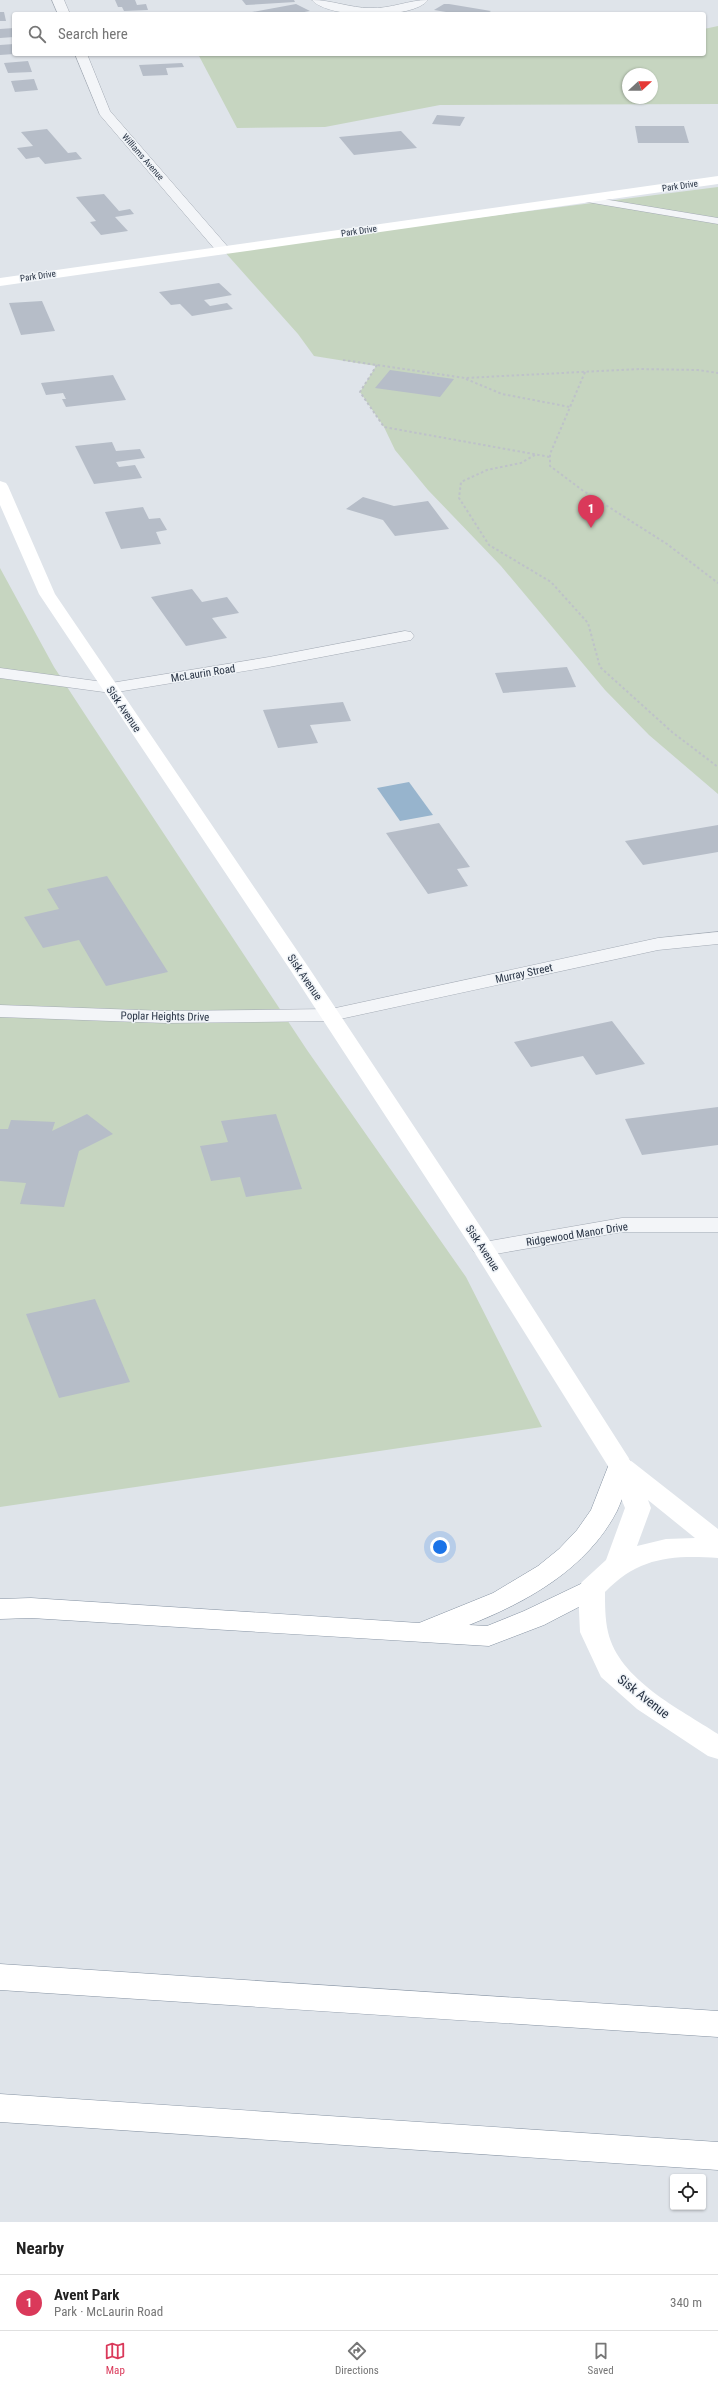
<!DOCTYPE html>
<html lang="en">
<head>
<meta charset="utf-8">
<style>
	body { margin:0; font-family:"Roboto Condensed",sans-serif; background:#f2f2f2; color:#222 }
	.controls { position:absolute; right:12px; bottom:12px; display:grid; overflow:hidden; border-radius:4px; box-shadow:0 1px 3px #0004 }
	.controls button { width:36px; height:36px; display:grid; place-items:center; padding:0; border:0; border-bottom:1px solid #e0e0e0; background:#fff; color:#222; font:20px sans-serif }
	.compass { position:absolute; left:622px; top:68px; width:36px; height:36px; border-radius:50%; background:#fff; box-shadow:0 1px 3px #0004; rotate:69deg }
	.you { position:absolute; left:440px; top:1547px; width:14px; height:14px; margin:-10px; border:3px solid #fff; border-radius:50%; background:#1a73e8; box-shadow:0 0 0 6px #1a73e833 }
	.badge { display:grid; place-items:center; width:26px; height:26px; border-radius:50%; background:#da395a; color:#fff; font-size:13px; font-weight:700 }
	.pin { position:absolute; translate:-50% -33px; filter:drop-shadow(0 1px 2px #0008) }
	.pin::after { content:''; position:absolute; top:21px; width:14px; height:12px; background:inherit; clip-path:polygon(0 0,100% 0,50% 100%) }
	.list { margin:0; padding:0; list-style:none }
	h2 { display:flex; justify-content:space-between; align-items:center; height:52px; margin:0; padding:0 16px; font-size:17px }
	h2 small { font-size:13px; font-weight:400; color:#767676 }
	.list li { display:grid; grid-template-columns:26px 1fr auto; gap:12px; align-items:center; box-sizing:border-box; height:56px; padding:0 16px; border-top:1px solid #e0e0e0 }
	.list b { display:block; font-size:15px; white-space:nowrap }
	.list p { margin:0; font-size:13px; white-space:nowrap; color:#767676 }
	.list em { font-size:13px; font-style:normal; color:#767676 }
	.icon { flex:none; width:22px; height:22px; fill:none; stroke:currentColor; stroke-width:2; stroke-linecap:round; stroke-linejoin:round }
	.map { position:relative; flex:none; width:718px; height:2222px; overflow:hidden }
	.search { position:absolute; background:#fff; box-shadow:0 1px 3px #0004; left:12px; right:12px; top:12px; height:44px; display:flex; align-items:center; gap:10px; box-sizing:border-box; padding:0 14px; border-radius:4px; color:#767676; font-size:15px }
	.sheet { height:108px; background:#fff }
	nav { display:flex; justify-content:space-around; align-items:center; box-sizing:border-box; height:56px; border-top:1px solid #e0e0e0; background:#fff; font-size:11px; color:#767676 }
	nav a { display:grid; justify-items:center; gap:2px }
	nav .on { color:#da395a }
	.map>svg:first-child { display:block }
	.green { fill:#c6d5c0; fill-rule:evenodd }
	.water { fill:#97b4cd }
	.building { fill:#b6bdc8 }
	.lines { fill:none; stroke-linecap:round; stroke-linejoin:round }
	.lane-casing { stroke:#a4abb5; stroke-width:1 }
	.street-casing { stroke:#a4abb5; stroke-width:1 }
	.highway-casing { stroke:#8592a2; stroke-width:1 }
	.path { stroke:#bec2c9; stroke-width:2; stroke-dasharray:2.5 2.5; stroke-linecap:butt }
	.lane { fill:#f3f5f8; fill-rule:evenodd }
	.street { fill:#f3f5f8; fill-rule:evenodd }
	.secondary { fill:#fff; fill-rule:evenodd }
	.highway { fill:#fff; fill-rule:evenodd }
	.labels { text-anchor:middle; stroke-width:3; stroke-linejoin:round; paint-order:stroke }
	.far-street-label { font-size:9px; fill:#273243; stroke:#eff3f7 }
	.street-label { font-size:11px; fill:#273243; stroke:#eff3f7 }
	.near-street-label { font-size:13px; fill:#273243; stroke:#eff3f7 }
</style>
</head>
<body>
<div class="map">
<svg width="718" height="2222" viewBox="0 0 718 2222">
	<rect width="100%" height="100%" fill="#dfe4ea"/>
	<g class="green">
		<path d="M718 26V104L440 105 325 127 237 128 198 54H704V29ZM628 74H652V98H628Z"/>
		<polygon points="718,187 718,794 649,735 605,690 501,566 428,490 395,450 384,427 360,392 376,366 314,356 298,334 223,250"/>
		<polygon points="0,568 54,667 88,719 307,1050 466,1277 542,1427 0,1507"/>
	</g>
	<polygon class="water" points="409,782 433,815 400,821 377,788"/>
	<g class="building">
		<polygon points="115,0 135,0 137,5 146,4 148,10 124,11 122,7 118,7"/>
		<polygon points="242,0 294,0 295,2 246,5"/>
		<polygon points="296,4 310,11 293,14 256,14 252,12"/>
		<polygon points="444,4 449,4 491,11 486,14 458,14 434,10"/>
		<polygon points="0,12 4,12 6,21 0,21"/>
		<polygon points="14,28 14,37 0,38 0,29"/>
		<polygon points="14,44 14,54 0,55 0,45"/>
		<polygon points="28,61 32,72 8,73 4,63"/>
		<polygon points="182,63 184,67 166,68 168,75 143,76 139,65"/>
		<polygon points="34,79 38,90 15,92 11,81"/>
		<polygon points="437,115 465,117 460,126 432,124"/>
		<polygon points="635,126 684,126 689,143 638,143"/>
		<polygon points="47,129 68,153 76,152 82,159 45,164 39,157 26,159 17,148 33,146 21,132"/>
		<polygon points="401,131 417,148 354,155 339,137"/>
		<polygon points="104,194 119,211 130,209 134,214 115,217 128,231 101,235 90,222 96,221 76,197"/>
		<polygon points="219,283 232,295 204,300 210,306 227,303 233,309 192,316 180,304 171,305 159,292"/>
		<polygon points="42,301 55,331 21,335 9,303"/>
		<polygon points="390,370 454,379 440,397 375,388"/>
		<polygon points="113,375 126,400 66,407 62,399 66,399 63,393 46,395 41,383"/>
		<polygon points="112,442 116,451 140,449 145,458 116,462 119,467 135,465 142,478 94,484 75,446"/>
		<polygon points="363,497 394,506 428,501 449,529 395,536 383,520 346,509"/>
		<polygon points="143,507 149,519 160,518 167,530 156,532 161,544 121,549 105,512"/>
		<polygon points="192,589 202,602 227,597 239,613 212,618 227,638 186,646 151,597"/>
		<polygon points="567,667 576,687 503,693 495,673"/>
		<polygon points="343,702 351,721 310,725 318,743 278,748 263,710"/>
		<polygon points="439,823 470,867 457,869 468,886 428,894 386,833"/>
		<polygon points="718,825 718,852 643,865 625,841"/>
		<polygon points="107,876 168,972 106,986 79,940 43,948 24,917 59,909 47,889"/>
		<polygon points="612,1021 645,1064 596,1075 583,1056 531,1067 514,1042"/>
		<polygon points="718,1107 718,1145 642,1155 625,1119"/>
		<polygon points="87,1114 113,1134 79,1151 64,1207 20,1204 26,1183 0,1181 0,1129 8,1129 11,1120 55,1122 52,1131"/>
		<polygon points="276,1114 302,1189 246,1197 240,1177 211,1181 200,1146 228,1142 221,1121"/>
		<polygon points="95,1299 130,1382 59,1398 26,1314"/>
	</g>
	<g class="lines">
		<g class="lane-casing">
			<polygon id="lane" points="585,196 718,218 718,224 581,201 581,197"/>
		</g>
		<g class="street-casing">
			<g id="street">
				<polygon points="52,0 64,0 70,14 58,14"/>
				<path d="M312 0C332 0 350 8 370 8 391 9 408 0 428 0 413 20 327 19 312 0Z"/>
				<polygon points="75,54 87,54 110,111 228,247 230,250 228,253 218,253 100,115"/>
				<polygon points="405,631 411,632 414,636 411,640 269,667 111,693 0,678 0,668 111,683 269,657"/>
				<polygon points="718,932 718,944 658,950 331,1021 166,1023 0,1017 0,1005 166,1011 331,1009 658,938"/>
				<polygon points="622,1218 718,1218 718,1232 622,1232 484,1256 476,1254 472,1249 476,1244 484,1242"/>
			</g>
		</g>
		<g class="highway-casing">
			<g id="highway">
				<path d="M620 1456 629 1459 633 1465C627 1480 624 1497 617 1511 587 1569 527 1602 469 1625L487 1626 524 1611 591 1579 600 1582 604 1589 600 1596 544 1625 489 1646 31 1618 0 1619V1599L31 1598 419 1623 493 1593 538 1566 559 1549 577 1530 591 1510 611 1459Z"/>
				<polygon points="0,1964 718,2011 718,2037 0,1990"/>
				<polygon points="0,2094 718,2142 718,2170 0,2122"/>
			</g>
		</g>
		<g class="path">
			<polyline points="343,360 465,378 639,369 698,370 718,373"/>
			<polyline points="377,365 360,392 384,427 550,457"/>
			<polyline points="585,372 550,454 550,466 582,490 667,544 718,583"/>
			<polyline points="466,379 502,394 570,407"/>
			<polyline points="535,455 521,463 487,470 461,482 459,498 489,545 551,582 588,623 600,667 672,732 718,767"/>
		</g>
		<use href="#lane" class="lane"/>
		<use href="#street" class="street"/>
		<g class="secondary">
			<polygon points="718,176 718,184 0,286 0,278"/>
			<path d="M0 481 6 483 8 486 55 594 309 968 492 1244 630 1460 718 1529V1558C672 1555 639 1557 605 1592 605 1604 605 1619 608 1632 619 1680 680 1709 718 1734V1759L708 1756 637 1709 601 1677 580 1632 578 1589 582 1582 606 1560 625 1508 608 1466 473 1250 289 968 39 594 0 505ZM648 1500 695 1538 666 1539 637 1546 651 1508Z"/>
		</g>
		<use href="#highway" class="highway"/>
	</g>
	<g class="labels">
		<g class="far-street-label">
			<text transform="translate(143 157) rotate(49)" y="3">Williams Avenue</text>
			<text transform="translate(680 186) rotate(-8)" y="3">Park Drive</text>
			<text transform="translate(359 231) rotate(-8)" y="3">Park Drive</text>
			<text transform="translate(38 276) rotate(-8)" y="3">Park Drive</text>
		</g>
		<g class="street-label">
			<text transform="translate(203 673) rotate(-9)" y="4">McLaurin Road</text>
			<text transform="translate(124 709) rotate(56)" y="4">Sisk Avenue</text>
			<text transform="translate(524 973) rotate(-12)" y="4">Murray Street</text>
			<text transform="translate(305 977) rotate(56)" y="4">Sisk Avenue</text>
			<text transform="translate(165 1016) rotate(1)" y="4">Poplar Heights Drive</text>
			<text transform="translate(577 1234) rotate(-9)" y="4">Ridgewood Manor Drive</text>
			<text transform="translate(483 1248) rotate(57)" y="4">Sisk Avenue</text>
		</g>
		<g class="near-street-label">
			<text transform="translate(644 1696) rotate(38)" y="5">Sisk Avenue</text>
		</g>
	</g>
</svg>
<div class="controls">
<button><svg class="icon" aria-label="locate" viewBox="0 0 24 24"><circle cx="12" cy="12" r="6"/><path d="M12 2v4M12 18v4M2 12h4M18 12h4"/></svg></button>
</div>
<svg class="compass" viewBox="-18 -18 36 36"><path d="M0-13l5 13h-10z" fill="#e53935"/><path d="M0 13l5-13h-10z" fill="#767676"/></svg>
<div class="you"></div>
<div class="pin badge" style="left:591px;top:528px">1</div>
<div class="search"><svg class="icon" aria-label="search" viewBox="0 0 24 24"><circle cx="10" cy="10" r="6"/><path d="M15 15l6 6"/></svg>Search here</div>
</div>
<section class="sheet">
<h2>Nearby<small></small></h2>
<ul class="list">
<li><span class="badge">1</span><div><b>Avent Park</b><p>Park · McLaurin Road</p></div><em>340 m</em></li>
</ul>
</section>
<nav>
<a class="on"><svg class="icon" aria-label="map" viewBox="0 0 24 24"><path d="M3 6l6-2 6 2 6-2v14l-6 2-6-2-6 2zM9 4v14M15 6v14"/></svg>Map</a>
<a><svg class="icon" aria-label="directions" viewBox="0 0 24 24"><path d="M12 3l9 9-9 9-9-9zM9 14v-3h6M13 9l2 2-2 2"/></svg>Directions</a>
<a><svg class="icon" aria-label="saved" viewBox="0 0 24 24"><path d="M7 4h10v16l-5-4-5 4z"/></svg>Saved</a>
</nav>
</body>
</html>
